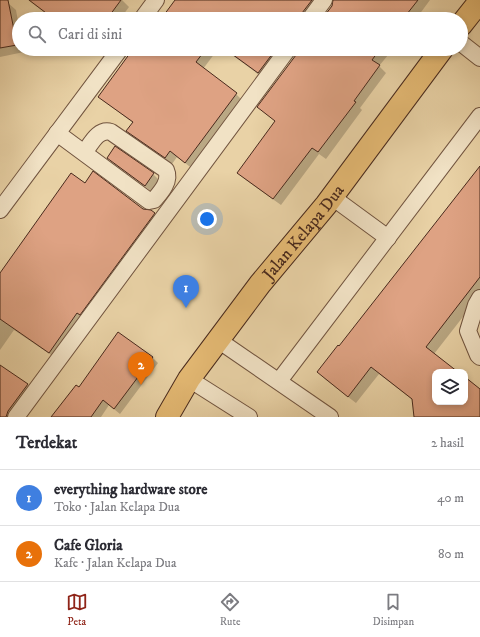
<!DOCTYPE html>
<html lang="id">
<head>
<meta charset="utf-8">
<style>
	body { margin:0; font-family:"IM FELL DW Pica",serif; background:#f7f7f7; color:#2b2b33 }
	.controls { position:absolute; right:12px; bottom:12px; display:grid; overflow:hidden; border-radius:8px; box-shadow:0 2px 6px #0003 }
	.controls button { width:36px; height:36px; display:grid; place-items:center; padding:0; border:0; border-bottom:1px solid #e1e1e2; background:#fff; color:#2b2b33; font:20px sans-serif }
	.you { position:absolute; left:207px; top:219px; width:14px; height:14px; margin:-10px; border:3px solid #fff; border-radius:50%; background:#1a73e8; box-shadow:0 0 0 6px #1a73e833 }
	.badge { display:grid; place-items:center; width:26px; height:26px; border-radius:50%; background:#8f2418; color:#fff; font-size:13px; font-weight:700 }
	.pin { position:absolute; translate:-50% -33px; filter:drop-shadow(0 1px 2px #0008) }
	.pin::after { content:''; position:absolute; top:21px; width:14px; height:12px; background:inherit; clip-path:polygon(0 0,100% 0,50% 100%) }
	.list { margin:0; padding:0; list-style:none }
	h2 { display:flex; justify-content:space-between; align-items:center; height:52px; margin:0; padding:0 16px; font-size:17px }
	h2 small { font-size:13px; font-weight:400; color:#7c7c81 }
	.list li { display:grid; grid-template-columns:26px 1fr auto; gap:12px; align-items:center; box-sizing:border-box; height:56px; padding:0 16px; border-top:1px solid #e1e1e2 }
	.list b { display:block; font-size:15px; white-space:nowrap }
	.list p { margin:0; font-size:13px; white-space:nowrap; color:#7c7c81 }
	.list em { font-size:13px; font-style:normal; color:#7c7c81 }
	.icon { flex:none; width:22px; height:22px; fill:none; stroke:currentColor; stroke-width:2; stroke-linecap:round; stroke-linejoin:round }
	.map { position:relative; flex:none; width:480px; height:417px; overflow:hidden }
	.search { position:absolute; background:#fff; box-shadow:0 2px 6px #0003; left:12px; right:12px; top:12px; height:44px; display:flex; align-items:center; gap:10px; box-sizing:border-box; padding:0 14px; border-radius:22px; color:#7c7c81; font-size:15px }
	.sheet { height:164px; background:#fff }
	nav { display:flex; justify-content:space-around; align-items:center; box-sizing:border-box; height:56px; border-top:1px solid #e1e1e2; background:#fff; font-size:11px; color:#7c7c81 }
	nav a { display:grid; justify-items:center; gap:2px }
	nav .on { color:#8f2418 }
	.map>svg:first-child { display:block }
	.shadow { fill:#0003 }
	.building { fill:#dea283; stroke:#492a1d }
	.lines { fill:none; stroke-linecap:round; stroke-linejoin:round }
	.minor-casing { stroke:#71543f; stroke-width:18 }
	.highway-casing { stroke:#492a1d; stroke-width:24 }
	.minor { stroke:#f1e2c5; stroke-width:16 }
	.highway { stroke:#e4b973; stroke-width:22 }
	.labels { text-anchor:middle; stroke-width:4; stroke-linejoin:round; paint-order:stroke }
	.street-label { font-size:17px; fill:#492a1d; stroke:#f1e2c5 }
</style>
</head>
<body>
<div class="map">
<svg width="480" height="417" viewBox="0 0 480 417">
	<rect width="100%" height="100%" fill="#e9d2a6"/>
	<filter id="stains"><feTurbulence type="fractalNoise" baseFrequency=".005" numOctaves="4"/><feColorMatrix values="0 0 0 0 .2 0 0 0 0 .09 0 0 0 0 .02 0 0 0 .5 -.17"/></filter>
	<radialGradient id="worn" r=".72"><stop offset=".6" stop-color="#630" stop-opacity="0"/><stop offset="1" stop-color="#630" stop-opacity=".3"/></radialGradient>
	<g class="shadow">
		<polygon points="28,0 122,0 129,7 120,19 53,19"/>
		<polygon points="176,0 325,0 311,19 162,19"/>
		<polygon points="334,0 430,0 416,19 323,19 334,2"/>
		<polygon points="8,3 16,10 19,27 19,49 23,49 24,52 0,57 0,5"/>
		<polygon points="134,49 218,49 203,69 236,94 243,101 193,169 177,157 172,164 134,138 127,131 133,123 107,103 100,96"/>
		<polygon points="224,49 289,49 266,80"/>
		<polygon points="298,49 393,49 379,66 386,73 360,108 362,110 326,159 319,154 281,205 246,180 239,173 276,122 259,107 297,55"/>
		<polygon points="115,148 153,174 159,180 151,191 114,164 108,158"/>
		<polygon points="480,168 480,295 434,354 457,372 435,372 435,402 465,402 465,379 480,390 480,417 415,417 414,401 379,374 356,403 326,380 318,372 340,347"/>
		<polygon points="85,185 154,214 161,221 57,359 14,330 0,350 0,274"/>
		<polygon points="152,357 158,363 120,414 109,405 101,417 52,417 79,388"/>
		<polygon points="0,366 27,385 34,392 16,417 0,417"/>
	</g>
	<g class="building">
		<polygon points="0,0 8,0 17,45 0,48"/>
		<polygon points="29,0 121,0 107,19 54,19"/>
		<polygon points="175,0 312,0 302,13 301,19 161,19"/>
		<polygon points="333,0 418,0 403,19 322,19 332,6"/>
		<polygon points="133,49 206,49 196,62 237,93 185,163 170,151 165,158 126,131 133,122 98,97"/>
		<polygon points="225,49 276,49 258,73"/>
		<polygon points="297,49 380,49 372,60 380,65 354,101 356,102 318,152 312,148 273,199 237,173 275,121 257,107 296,55"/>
		<polygon points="115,146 154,173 145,186 107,158"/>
		<polygon points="480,166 480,277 426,347 458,372 435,372 435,402 465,402 465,377 480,389 480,417 414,417 412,399 371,367 348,397 317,372 338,345 339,346"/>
		<polygon points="93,171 143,209 151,210 155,213 80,315 77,313 49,353 0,319 0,273 71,173 85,183"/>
		<polygon points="118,332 153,357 114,409 103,400 91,417 51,417 76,385 79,387"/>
		<polygon points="0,365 28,384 8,411 6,417 0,417"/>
	</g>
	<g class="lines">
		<g class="minor-casing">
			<g id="minor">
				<polyline points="142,19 156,0"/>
				<polyline points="310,19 324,0"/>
				<polyline points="461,43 480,58"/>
				<path d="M57 133 149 201 154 200C161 192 171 181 166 170L111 132C98 128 91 144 84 153"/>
				<polyline points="332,197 388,238"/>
				<polyline points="0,210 120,49"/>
				<polyline points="480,298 476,305 468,331 478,355 480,357"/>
				<polyline points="218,340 330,417"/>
				<polyline points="189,379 249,417"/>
				<polyline points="279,381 480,116"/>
				<polyline points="16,417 288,49"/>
			</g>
		</g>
		<g class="highway-casing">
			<g id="highway">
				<polyline points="461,25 480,1"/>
				<path id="s1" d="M167 417 189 379 260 284 326 205 442 49"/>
			</g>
		</g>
		<use href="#minor" class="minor"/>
		<use href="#highway" class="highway"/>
	</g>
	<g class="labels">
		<g class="street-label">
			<text dy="6" stroke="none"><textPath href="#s1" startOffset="230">Jalan Kelapa Dua</textPath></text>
		</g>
	</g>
	<rect width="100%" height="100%" filter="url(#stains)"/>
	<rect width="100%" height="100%" fill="url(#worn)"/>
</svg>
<div class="controls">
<button><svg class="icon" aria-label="layers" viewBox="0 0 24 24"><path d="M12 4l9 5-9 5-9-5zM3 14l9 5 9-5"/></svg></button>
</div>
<div class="you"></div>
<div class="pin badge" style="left:186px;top:308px;background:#3f7fe0">1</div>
<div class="pin badge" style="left:141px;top:385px;background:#e8710a">2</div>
<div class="search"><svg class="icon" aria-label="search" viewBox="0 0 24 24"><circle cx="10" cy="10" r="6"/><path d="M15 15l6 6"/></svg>Cari di sini</div>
</div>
<section class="sheet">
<h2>Terdekat<small>2 hasil</small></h2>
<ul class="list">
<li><span class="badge" style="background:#3f7fe0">1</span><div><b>everything hardware store</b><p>Toko · Jalan Kelapa Dua</p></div><em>40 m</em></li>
<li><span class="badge" style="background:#e8710a">2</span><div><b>Cafe Gloria</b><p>Kafe · Jalan Kelapa Dua</p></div><em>80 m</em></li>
</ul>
</section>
<nav>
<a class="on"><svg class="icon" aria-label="map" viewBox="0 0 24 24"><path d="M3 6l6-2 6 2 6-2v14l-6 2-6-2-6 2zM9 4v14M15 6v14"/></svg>Peta</a>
<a><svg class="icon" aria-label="directions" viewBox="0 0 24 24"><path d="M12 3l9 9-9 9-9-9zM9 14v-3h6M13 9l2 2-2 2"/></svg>Rute</a>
<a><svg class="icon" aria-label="saved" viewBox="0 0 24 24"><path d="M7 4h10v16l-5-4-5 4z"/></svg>Disimpan</a>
</nav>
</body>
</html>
